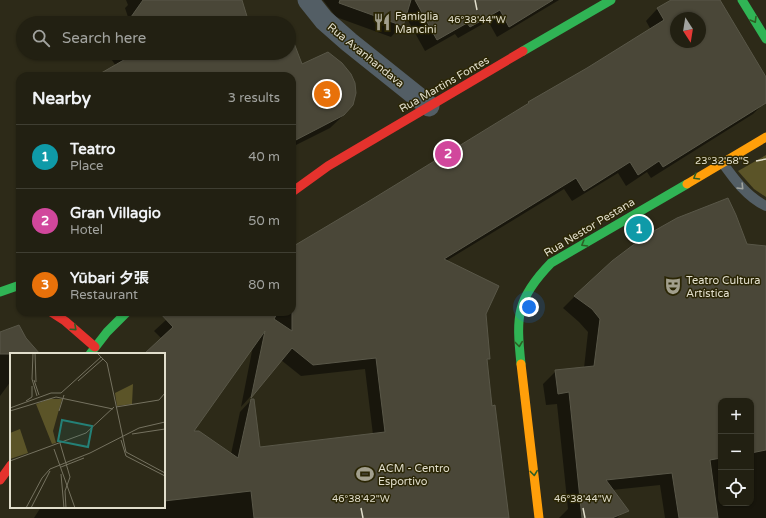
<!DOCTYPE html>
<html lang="en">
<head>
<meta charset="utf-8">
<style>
	body { margin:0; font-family:"Varela Round","Noto Sans SC",sans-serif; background:#2e2d20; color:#f1f3f6 }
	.controls { position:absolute; right:12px; bottom:12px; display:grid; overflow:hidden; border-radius:8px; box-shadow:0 1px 3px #0004 }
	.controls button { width:36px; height:36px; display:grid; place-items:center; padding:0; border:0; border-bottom:1px solid #3f3e32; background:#222012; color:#f1f3f6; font:20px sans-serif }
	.compass { position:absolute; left:670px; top:12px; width:36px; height:36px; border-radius:50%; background:#222012; box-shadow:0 1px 3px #0004; rotate:168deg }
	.you { position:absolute; left:529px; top:307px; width:14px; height:14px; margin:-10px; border:3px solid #fff; border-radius:50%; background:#1a73e8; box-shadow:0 0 0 6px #1a73e833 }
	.badge { display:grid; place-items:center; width:26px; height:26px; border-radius:50%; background:#a29f8d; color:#fff; font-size:13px; font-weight:700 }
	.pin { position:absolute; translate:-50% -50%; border:2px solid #fff; box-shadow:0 1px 4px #0006 }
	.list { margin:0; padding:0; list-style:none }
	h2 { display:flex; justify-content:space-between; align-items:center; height:52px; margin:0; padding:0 16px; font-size:17px }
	h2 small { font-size:13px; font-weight:400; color:#a2a39f }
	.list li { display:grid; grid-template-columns:26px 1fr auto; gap:12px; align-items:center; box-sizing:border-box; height:64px; padding:0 16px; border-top:1px solid #3f3e32 }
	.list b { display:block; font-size:15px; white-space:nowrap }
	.list p { margin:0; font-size:13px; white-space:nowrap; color:#a2a39f }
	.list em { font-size:13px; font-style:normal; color:#a2a39f }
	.icon { flex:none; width:22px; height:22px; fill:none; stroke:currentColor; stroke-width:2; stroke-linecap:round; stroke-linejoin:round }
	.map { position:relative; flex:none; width:766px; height:518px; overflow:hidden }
	.search { position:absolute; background:#222012; box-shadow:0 1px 3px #0004; left:16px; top:16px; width:280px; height:44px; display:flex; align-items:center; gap:10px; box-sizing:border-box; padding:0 14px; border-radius:22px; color:#a2a39f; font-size:15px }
	.panel { position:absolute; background:#222012; box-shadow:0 1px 3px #0004; left:16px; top:72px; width:280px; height:244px; border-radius:12px }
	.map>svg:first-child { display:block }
	.green { fill:#5b5428 }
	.shadow { fill:#0007; fill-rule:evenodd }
	.building { fill:#4a4738; stroke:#595748; fill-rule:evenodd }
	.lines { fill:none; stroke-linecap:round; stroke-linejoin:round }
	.lane { stroke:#535e65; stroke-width:10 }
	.street { stroke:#535e65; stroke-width:21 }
	.fast { stroke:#30b455; stroke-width:9 }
	.slow { stroke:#ff9f0a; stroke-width:9 }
	.jam { stroke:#e5322d; stroke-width:9 }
	.oneway { stroke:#2d5f25 }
	.oneway2 { stroke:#a1a49e }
	.ticks { fill:none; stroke:#e1decc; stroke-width:1.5 }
	.labels { text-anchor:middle; stroke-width:3; stroke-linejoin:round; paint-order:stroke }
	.poi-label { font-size:11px; fill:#e1decc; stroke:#2b2605; text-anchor:start }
	.street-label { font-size:11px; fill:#e1decc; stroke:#2b2605 }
	.inset-road { fill:none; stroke:#757260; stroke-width:1 }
	.view { fill:#248077; fill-opacity:0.15; stroke:#248077; stroke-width:2 }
	.inset-edge { fill:none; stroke:#e1decc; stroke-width:2 }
	.ticks-label { font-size:10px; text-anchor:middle; fill:#e1decc; stroke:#2b2605; stroke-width:3; stroke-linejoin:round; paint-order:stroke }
</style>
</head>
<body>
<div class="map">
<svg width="766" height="518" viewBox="0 0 766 518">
	<rect width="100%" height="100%" fill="#2d2a18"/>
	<polygon class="green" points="766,155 766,197 754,189 738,171"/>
	<g class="shadow">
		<polygon points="126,0 241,0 248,23 124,23 128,17 125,8 128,5"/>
		<polygon points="323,0 559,0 497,37 488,21 458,38 455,34 425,51 405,15 402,25 391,37 336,17"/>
		<path d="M673 0H719L766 79 765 102 753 114 651 178 647 172 626 186 618 173 572 201 564 189 446 261 485 314 489 358 486 361 491 407 508 518H34L41 507H164V354H146L162 339 154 331 166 320 175 312H292V248L524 108 529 102 587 69 651 30 646 21 657 9ZM676 18H700V42H676ZM253 346 241 407 250 397 281 360 301 376 365 369 373 435 259 448 251 400 240 412 231 454 192 433Z"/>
		<polygon points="289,32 302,66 347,112 330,128 292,147 292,76 103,76 116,66 107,53 289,53"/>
		<path d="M746 245 766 247V518H665L660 485 612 490 626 509 617 518H559L568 509 557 404 546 405 543 384 556 371 584 368 588 332 579 322 563 308 575 296ZM721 401H751V503H721Z"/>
		<polygon points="0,333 30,354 11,354 11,381 0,396"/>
	</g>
	<g class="building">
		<polygon points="143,0 242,0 249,23 132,23 131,17"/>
		<polygon points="340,0 411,0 403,26 339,3"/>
		<polygon points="415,0 553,0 509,27 500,10 470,27 467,23 437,40"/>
		<path d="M671 0H720L766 77V103L663 167 659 161 638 175 630 162 584 191 576 178 444 259 499 286 486 314 490 359H487L492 406 495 405 509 518H254L251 491 164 501V354H144L173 327 159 312H278L274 319 292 331V247L366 203 529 103 528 102 587 68 664 20 657 8ZM676 18H700V42H676ZM265 331 251 398 292 348 313 365 376 358 385 432 260 447 254 399H251L238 458 199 431H194Z"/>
		<polygon points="289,30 302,64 328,52 342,63 351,74 355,83 356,93 353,105 344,115 292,142 292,76 96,76 136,53 289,53"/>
		<polygon points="728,198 736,215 747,244 766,246 766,450 751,453 751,401 721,401 721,458 710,460 718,518 679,518 672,473 606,480 629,511 612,518 582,518 569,392 558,394 555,370 594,366 600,319 592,309 574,296 612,261 645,236 677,218"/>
		<polygon points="19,325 26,338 40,354 0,354 0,332"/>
	</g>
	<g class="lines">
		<path class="lane" d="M722 162C734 179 747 197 766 206"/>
		<polyline class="street" points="308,0 324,20 349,42 429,106"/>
		<g class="fast">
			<polyline points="742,0 766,39"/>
			<polyline points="523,51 611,0"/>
			<polyline points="0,292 20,285"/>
			<polyline points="90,354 107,332 127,312"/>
			<path d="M521 364C516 316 516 299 551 263L687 184"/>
		</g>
		<g class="slow">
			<polyline points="687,184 766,137"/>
			<polyline points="521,364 539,518"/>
		</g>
		<g class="jam">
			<polyline points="292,192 328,166 523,51"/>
			<polyline points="51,312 65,321 95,347"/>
			<polyline points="0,480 11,465"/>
		</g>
	</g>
	<defs><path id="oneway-chevron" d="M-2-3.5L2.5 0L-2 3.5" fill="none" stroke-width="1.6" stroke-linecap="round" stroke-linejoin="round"/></defs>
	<g class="oneway">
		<use href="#oneway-chevron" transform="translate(754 20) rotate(59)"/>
		<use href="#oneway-chevron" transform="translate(696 177) rotate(149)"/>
		<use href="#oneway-chevron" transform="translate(584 244) rotate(149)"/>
		<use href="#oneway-chevron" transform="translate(74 328) rotate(42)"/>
		<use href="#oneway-chevron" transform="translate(519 344) rotate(83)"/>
		<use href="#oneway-chevron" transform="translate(534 473) rotate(83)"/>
	</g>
	<use class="oneway2" href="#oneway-chevron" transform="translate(741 187) rotate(46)"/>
	<path class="ticks" d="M475 0 477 10M756 161 766 159M361 508 363 518M583 508 585 518"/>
	<defs>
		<g id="restaurant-bare" transform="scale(1.38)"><path d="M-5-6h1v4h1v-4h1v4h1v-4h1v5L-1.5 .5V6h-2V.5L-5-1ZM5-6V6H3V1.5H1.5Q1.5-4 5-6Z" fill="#a29f8d" stroke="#2b2605" stroke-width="2.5" paint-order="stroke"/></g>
		<g id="theatre-bare" transform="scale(1.38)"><path d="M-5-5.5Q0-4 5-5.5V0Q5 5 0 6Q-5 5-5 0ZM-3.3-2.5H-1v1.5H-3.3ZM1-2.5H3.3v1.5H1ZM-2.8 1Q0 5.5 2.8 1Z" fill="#a29f8d" stroke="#2b2605" stroke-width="2.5" paint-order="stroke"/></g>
		<g id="stadium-bare" transform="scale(1.38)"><path d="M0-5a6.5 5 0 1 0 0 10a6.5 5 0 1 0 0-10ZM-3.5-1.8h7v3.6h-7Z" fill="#a29f8d" stroke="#2b2605" stroke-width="2.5" paint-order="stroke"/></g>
	</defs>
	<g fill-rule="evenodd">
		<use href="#restaurant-bare" x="382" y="22"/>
		<use href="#theatre-bare" x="673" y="286"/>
		<use href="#stadium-bare" x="365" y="474"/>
	</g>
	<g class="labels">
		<g class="poi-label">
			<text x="395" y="20">Famiglia<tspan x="395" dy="13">Mancini</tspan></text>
			<text x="686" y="284">Teatro Cultura<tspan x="686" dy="13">Artística</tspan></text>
			<text x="378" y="472">ACM - Centro<tspan x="378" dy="13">Esportivo</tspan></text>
		</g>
		<g class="street-label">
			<text transform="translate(366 55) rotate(39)" y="4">Rua Avanhandava</text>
			<text transform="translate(444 84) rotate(-30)" y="4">Rua Martins Fontes</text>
			<text transform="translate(589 227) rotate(-31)" y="4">Rua Nestor Pestana</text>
		</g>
	</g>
	<g transform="translate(10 353)">
		<rect width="155" height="155" fill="#2d2a18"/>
		<path d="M123 31 122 51 107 53 105 40ZM39 46H52L43 78 46 90 42 91 26 51ZM10 76 18 100 0 106V80Z" fill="#5b5428"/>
		<path class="inset-road" d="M23 0 22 26 27 43M25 0 26 29M87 0 97 10 116 99 155 120M24 27 29 42M68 28 93 6M16 48 22 44V33M106 54 149 47 155 40M0 55 41 40H51L91 4M0 58 46 44 103 56M49 58 54 42M122 81 155 76M111 87 116 103 155 123M50 90 60 124 55 138 56 155M44 96 65 155M0 108 76 80 104 54M51 114 74 105M51 121 54 155M16 155 32 125 40 116 80 100 129 75 155 69M21 155 40 118"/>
		<path class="view" d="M52 67 82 73 78 94 48 88Z"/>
		<rect width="155" height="155" class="inset-edge"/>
	</g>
	<g class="ticks-label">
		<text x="477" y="23">46°38'44"W</text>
		<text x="722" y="164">23°32'58"S</text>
		<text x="361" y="502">46°38'42"W</text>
		<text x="583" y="502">46°38'44"W</text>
	</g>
</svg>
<div class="controls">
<button>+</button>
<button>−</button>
<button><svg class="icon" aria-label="locate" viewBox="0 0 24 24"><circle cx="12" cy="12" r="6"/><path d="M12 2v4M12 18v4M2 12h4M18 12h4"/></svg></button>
</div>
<svg class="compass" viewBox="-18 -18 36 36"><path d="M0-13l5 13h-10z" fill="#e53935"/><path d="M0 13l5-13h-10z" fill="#a2a39f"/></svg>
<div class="you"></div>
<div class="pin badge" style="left:639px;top:229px;background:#0f9aa8">1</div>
<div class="pin badge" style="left:448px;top:154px;background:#d1479c">2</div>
<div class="pin badge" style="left:327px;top:94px;background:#e8710a">3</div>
<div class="search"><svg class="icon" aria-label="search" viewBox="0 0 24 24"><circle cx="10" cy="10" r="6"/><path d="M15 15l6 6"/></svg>Search here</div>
<section class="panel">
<h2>Nearby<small>3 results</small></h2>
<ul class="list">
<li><span class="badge" style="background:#0f9aa8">1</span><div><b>Teatro</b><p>Place</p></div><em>40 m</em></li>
<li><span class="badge" style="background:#d1479c">2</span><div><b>Gran Villagio</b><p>Hotel</p></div><em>50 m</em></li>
<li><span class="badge" style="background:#e8710a">3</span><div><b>Yūbari 夕張</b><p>Restaurant</p></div><em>80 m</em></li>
</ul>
</section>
</div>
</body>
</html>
